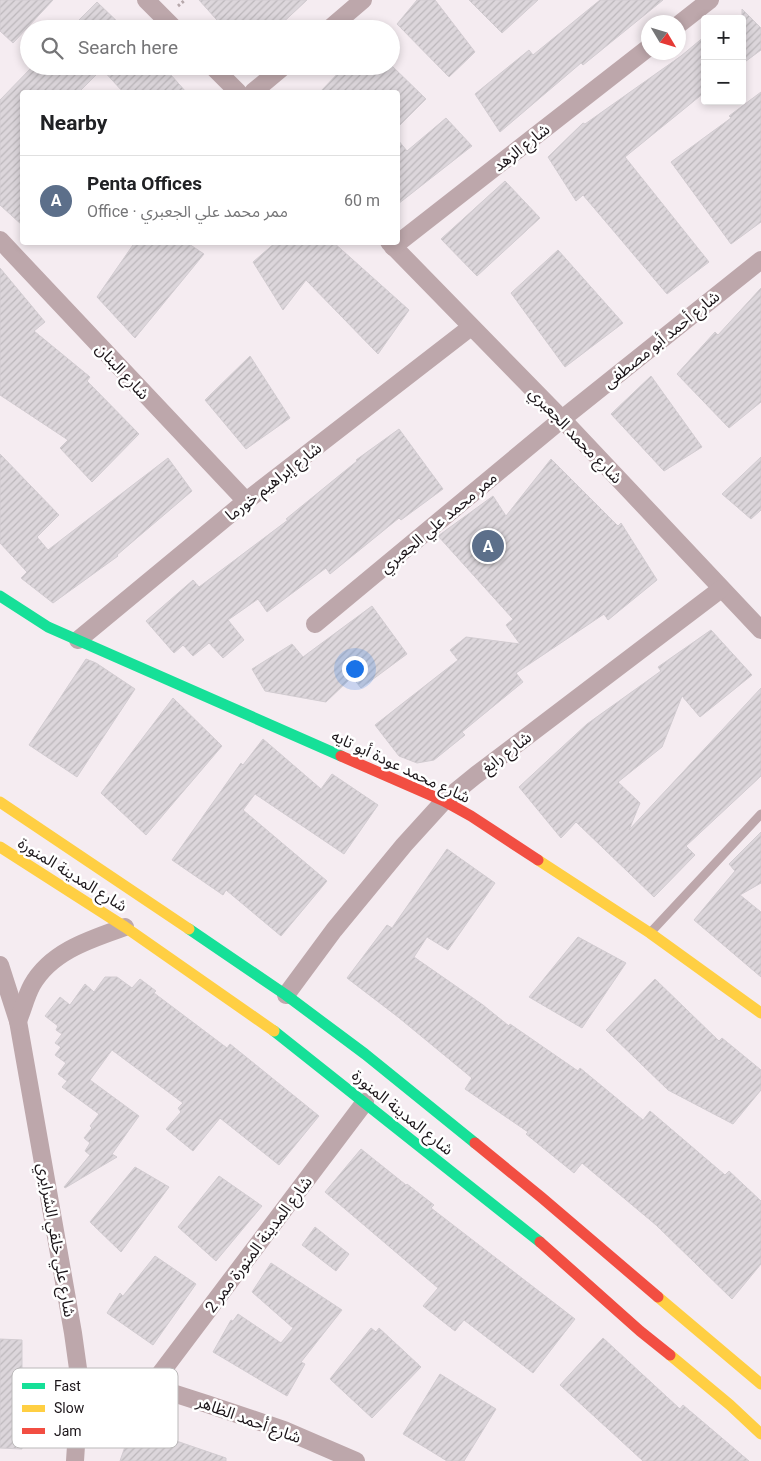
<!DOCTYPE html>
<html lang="en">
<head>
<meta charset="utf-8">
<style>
	body { margin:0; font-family:Roboto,"Noto Sans Arabic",sans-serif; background:#f2f2f2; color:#202124 }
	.controls { position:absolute; right:15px; top:15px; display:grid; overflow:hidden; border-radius:5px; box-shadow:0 2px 8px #0003 }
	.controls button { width:45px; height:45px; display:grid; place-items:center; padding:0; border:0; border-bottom:1px solid #e0e0e0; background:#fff; color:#202124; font:25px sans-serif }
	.compass { position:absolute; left:641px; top:15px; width:45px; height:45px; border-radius:50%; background:#fff; box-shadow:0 2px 8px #0003; rotate:128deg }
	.you { position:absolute; left:354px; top:668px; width:18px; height:18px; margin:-12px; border:4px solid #fff; border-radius:50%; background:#1a73e8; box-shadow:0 0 0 8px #1a73e833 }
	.badge { display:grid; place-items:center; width:32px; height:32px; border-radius:50%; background:#686165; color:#fff; font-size:16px; font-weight:700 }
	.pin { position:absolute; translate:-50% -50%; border:2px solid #fff; box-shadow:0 1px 5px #0006 }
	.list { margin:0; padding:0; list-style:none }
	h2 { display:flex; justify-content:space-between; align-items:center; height:65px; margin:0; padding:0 20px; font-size:21px }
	h2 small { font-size:16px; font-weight:400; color:#757577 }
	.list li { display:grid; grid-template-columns:32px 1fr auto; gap:15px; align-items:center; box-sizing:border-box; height:90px; padding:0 20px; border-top:1px solid #e0e0e0 }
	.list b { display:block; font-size:19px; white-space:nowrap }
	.list p { margin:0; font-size:16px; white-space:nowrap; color:#757577 }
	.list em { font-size:16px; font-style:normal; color:#757577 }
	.icon { flex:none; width:28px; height:28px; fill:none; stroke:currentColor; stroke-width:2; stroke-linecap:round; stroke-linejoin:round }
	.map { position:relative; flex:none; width:761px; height:1461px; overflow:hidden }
	.search { position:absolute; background:#fff; box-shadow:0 2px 8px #0003; left:20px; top:20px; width:380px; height:55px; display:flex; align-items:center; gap:12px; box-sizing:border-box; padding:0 18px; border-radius:28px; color:#757577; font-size:19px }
	.panel { position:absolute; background:#fff; box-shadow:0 2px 8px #0003; left:20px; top:90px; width:380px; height:155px; border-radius:5px }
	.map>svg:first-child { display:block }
	.building { fill:url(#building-hatch); stroke:#d2ccd1 }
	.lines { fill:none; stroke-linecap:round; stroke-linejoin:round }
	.path { stroke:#b6a8ab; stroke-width:3; stroke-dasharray:2.5 2.5; stroke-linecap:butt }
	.lane { stroke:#bda7ab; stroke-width:9 }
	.street { stroke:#bda7ab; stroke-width:18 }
	.fast { stroke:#16e098; stroke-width:11 }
	.slow { stroke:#ffcf43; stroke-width:11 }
	.jam { stroke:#f24e42; stroke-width:11 }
	.labels { text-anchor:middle; stroke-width:5; stroke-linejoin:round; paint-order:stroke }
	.street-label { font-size:16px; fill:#1c161a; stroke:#fff }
	.key { fill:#fff; stroke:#bbb9ba; stroke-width:1 }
	.key-label { font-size:14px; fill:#1c161a }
</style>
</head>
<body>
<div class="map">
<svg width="761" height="1461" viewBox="0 0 761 1461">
	<defs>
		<pattern id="building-hatch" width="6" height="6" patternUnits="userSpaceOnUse" patternTransform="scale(1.25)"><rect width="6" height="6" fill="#dcd6db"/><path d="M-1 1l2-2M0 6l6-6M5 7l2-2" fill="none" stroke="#bcb7bb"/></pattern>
	</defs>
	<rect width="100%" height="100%" fill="#f5ecf1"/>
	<g class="building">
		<polygon points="0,0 53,0 13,43 0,31"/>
		<polygon points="199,0 307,0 276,29 225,29"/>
		<polygon points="417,0 435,0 475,52 449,77 397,24"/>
		<polygon points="469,0 538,0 502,33"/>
		<polygon points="600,0 663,0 583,65 581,63 500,132 475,94 529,50 533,55"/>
		<polygon points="97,2 125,29 70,29"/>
		<polygon points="742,9 761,28 761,50 742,64"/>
		<polygon points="705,36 705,92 625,157 709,262 667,294 583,195 576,201 548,157 583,123 585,124 681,56"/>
		<polygon points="33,66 163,66 186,92 123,92 102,69 79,92 22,92 22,225 0,205 0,100"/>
		<polygon points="345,66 392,66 426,99 398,127 398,92 320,92"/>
		<polygon points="761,92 761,222 731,244 671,162 731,118 729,116"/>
		<polygon points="446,118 472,146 398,204 398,140 407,151"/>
		<polygon points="505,181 540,218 477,276 441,239"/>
		<polygon points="135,242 186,242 204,254 135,338 97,297"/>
		<polygon points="276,242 333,242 409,310 378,354 306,280 283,310 253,262"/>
		<polygon points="558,250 623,323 565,367 511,293"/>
		<polygon points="0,268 45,322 34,331 90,377 87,381 139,434 92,482 60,448 68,440 0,395"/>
		<polygon points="761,288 761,402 729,428 677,374 715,332 718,335"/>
		<polygon points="250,356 290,418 246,449 205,400"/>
		<polygon points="651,376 702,447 664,471 611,414"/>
		<polygon points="399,429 443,489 401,520 399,518 330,574 326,568 267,612 258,599 228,620 244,640 223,658 209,643 193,656 183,645 174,653 146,621 193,580 199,587 288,520 286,519 357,461 356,460"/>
		<polygon points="0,454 59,515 37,537 48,550 168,458 192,491 117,555 118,556 53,603 21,578 27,572 0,543"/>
		<polygon points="761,457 761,510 751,519 722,494"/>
		<polygon points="551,459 618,526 621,523 657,580 608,620 604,614 516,673 523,682 462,732 465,735 434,760 417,763 399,756 375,725 458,660 450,650 466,637 520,644 506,625 513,619 438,536 493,496 506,516"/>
		<polygon points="372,606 407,654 361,688 352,677 326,702 265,691 252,669 292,644 303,657"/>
		<polygon points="711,630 752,675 700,717 682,696 662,747 618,782 640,803 629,830 761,688 761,776 686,846 695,855 654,897 576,822 561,838 519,787 587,724 661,671 658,667"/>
		<polygon points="86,659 96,663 135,689 77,777 29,745"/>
		<polygon points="173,698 222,746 146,835 101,793"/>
		<polygon points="263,739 321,789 332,774 378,805 344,854 255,794 243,810 327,881 281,936 226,890 223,895 172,860 241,763 243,765"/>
		<polygon points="761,832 761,883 740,895 761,912 761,977 694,920 735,871 729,864"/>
		<polygon points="447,849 495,883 448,950 427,937 414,957 483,1005 509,1026 510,1024 578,1071 580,1068 643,1120 650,1111 725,1175 729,1171 761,1201 761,1264 732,1299 656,1225 582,1163 574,1173 526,1134 528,1132 465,1089 472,1078 398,1017 347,978 387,925 392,928"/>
		<polygon points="578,937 626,963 582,1028 529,997"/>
		<polygon points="105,977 117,977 132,988 140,979 156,991 154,993 227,1048 230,1044 319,1116 279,1165 220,1118 193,1151 166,1129 181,1112 178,1108 183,1103 112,1050 90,1080 139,1116 112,1154 117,1157 65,1188 64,1187 90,1155 85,1151 90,1143 84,1138 92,1128 90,1126 99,1114 62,1087 67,1081 58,1074 66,1063 55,1055 61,1047 55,1043 62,1034 56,1030 58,1026 45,1016 60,997 70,1005 85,984 94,992"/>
		<polygon points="655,979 719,1041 722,1038 761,1070 761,1090 733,1124 668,1090 606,1030"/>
		<polygon points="361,1149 406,1185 407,1184 434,1205 431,1208 575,1319 533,1373 464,1320 455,1331 423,1306 438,1288 325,1192"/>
		<polygon points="135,1167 169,1187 121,1252 90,1222"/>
		<polygon points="219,1176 262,1206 216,1261 178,1227"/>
		<polygon points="315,1227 349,1254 336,1271 302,1245"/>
		<polygon points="155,1256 196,1284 153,1345 107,1313 120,1293 123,1296"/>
		<polygon points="271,1263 342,1310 301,1362 305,1364 287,1396 213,1352 231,1320 233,1321 238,1314 281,1343 293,1328 252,1292"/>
		<polygon points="371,1328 376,1332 379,1328 421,1367 372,1418 330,1379"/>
		<polygon points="603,1338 680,1409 683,1405 749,1461 643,1461 560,1385"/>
		<polygon points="0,1339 22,1340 22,1449 0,1448"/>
		<polygon points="440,1374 496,1409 464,1461 447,1461 403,1434"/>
		<polygon points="156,1434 226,1458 226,1461 120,1461 129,1435 153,1443"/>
	</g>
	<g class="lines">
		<polyline class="path" points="178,6 185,0"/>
		<polyline class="lane" points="650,933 761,814"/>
		<g class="street">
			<polyline points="146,0 175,29"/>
			<polyline points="678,25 710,0"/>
			<polyline points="329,29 363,0"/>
			<polyline points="212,66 238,92"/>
			<polyline points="253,92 284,66"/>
			<polyline points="0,240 246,501"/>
			<polyline points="389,242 562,419 761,630"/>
			<polyline points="393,247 648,48"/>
			<polyline points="315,624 562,419 761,260"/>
			<polyline points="78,640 246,501 471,327"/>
			<polyline points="0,965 18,1021 73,1333 80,1383 75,1461"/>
			<polyline points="286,995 334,930 404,845 444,801 476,775 721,589"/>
			<path d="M18 1021C23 1009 26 996 32 985 51 951 91 939 125 927"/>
			<polyline points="80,1383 115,1381 151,1386 207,1404 284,1430 356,1461"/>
			<polyline points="151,1386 365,1102"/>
		</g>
		<g class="fast">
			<polyline points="0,596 48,627 341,756"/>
			<polyline points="189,929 286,995 365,1054 475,1143"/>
			<polyline points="274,1031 540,1242"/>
		</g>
		<g class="slow">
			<polyline points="0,802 189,929"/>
			<polyline points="0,847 125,927 274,1031"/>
			<polyline points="538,860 650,933 761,1013"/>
			<polyline points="658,1297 761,1384"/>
			<polyline points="670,1355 730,1405 761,1434"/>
		</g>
		<g class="jam">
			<polyline points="341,756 444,801 471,816 538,860"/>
			<polyline points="475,1143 541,1197 658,1297"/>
			<polyline points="540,1242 640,1331 670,1355"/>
		</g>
	</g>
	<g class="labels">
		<g class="street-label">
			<text transform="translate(521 147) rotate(-38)" y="6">شارع الزهد</text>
			<text transform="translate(661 339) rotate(-39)" y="6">شارع أحمد أبو مصطفى</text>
			<text transform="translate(123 371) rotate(47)" y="6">شارع البنان</text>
			<text transform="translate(576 435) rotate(46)" y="6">شارع محمد الجعبري</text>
			<text transform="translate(273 481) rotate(-38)" y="6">شارع إبراهيم خورما</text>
			<text transform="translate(438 522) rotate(-40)" y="6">ممر محمد علي الجعبري</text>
			<text transform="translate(506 752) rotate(-37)" y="6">شارع رابغ</text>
			<text transform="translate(401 766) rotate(25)" y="6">شارع محمد عودة أبو تايه</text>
			<text transform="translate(73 874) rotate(32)" y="6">شارع المدينة المنورة</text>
			<text transform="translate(403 1112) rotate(39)" y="6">شارع المدينة المنورة</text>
			<text transform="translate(57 1240) rotate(80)" y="6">شارع علي خلقي الشرايري</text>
			<text transform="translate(258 1244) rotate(-53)" y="6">شارع المدينة المنورة ممر 2</text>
			<text transform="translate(249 1419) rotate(20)" y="6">شارع أحمد الظاهر</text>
		</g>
	</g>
	<rect x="12" y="1368" width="166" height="80" rx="8" class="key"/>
	<rect x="22" y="1383" width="23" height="6" fill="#16e098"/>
	<rect x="22" y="1405" width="23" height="7" fill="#ffcf43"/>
	<rect x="22" y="1428" width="23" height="6" fill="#f24e42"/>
	<g class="key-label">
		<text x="54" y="1391">Fast</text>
		<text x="54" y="1413">Slow</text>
		<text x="54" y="1436">Jam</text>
	</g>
</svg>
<div class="controls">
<button>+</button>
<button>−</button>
</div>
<svg class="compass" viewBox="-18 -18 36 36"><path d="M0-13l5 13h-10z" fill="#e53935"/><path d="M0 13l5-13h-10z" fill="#757577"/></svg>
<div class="you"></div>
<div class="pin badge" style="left:488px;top:546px;background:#5c6f8a">A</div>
<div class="search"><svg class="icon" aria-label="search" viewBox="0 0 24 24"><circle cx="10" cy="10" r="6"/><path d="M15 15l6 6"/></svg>Search here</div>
<section class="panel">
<h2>Nearby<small></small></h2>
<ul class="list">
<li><span class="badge" style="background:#5c6f8a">A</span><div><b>Penta Offices</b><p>Office · ممر محمد علي الجعبري</p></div><em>60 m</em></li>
</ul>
</section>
</div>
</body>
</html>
